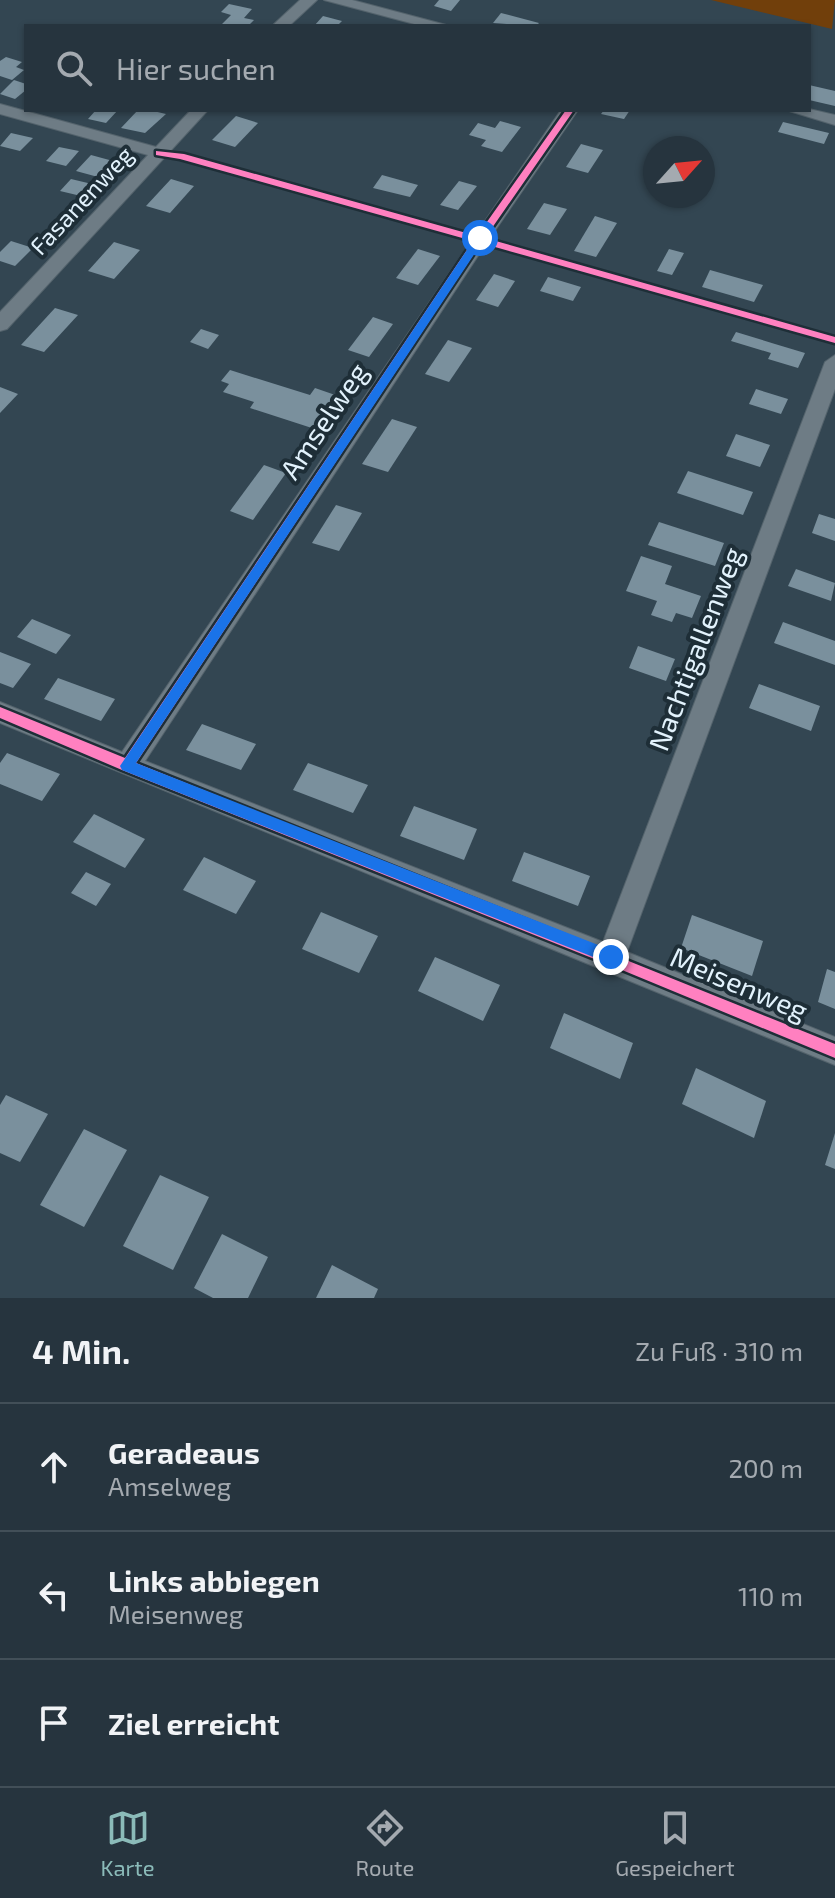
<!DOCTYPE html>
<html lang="de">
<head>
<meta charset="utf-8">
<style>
	body { margin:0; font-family:"Exo 2",sans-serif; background:#2e3c45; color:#f1f3f6 }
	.compass { position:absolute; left:643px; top:136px; width:72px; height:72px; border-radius:50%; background:#26343e; box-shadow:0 2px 6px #0004; rotate:63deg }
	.stop { position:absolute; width:24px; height:24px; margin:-18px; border:6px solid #1a73e8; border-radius:50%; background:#fff }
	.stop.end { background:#1a73e8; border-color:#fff; box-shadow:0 2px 8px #0008 }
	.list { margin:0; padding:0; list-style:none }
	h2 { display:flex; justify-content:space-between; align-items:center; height:104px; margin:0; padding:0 32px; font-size:34px }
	h2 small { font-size:26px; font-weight:400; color:#a4aab0 }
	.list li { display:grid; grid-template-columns:52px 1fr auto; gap:24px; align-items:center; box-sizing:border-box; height:128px; padding:0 32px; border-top:2px solid #424f58 }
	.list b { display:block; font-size:30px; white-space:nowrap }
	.list p { margin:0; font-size:26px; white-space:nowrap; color:#a4aab0 }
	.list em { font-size:26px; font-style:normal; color:#a4aab0 }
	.icon { flex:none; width:44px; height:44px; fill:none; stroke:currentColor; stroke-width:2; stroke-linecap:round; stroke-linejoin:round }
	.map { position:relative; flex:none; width:835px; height:1298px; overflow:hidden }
	.search { position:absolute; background:#26343e; box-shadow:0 2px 6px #0004; left:24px; right:24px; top:24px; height:88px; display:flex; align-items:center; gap:20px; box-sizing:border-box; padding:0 28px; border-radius:0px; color:#a4aab0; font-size:30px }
	.sheet { height:488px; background:#26343e }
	nav { display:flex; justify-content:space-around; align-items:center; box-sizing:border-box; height:112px; border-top:2px solid #424f58; background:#26343e; font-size:22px; color:#a4aab0 }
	nav a { display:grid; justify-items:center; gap:4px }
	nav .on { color:#8bbbb9 }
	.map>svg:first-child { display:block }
	.green { fill:#713f0b }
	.building { fill:#7a909d }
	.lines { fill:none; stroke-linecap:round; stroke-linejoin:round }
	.street-casing { stroke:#54636c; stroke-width:2 }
	.street { fill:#6e7c85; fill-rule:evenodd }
	.cycleway-casing { stroke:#1e2e37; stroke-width:5 }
	.cycleway { fill:#ff80c0; fill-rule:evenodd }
	.route { fill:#1a73e8 }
	.labels { text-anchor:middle; stroke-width:8; stroke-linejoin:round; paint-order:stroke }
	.far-street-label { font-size:24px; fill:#e2f2fc; stroke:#1e2e37 }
	.street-label { font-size:28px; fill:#e2f2fc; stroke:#1e2e37 }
</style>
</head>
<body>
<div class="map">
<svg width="835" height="1298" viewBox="0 0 835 1298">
	<rect width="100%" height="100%" fill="#334652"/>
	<polygon class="green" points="711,0 835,0 832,29"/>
	<g class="building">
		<polygon points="439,0 460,0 451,11 434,6"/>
		<polygon points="229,4 252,9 244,18 254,20 248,26 220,26 231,15 221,12"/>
		<polygon points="501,13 539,23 536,26 493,23"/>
		<polygon points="323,16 342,21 337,26 314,26"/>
		<polygon points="6,57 22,62 16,67 24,70 12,80 0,76 0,61"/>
		<polygon points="14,80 26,84 26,90 15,99 0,94"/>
		<polygon points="809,85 835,91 835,106 809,100"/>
		<polygon points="96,110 103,111 118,110 106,123 88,119"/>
		<polygon points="138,110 149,110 166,114 145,133 121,128"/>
		<polygon points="604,110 630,110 624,119 601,114"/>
		<polygon points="236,116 258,123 235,147 212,140"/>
		<polygon points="500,121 521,127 502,152 481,146 486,140 469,135 478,123 495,128"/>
		<polygon points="783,122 829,133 824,144 778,132"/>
		<polygon points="11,133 33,138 20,151 0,146"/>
		<polygon points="581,144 603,150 588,173 566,167"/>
		<polygon points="59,147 79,151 66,166 46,161"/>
		<polygon points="91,155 113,161 98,177 76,171"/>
		<polygon points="382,175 418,185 410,197 373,188"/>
		<polygon points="71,179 92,184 81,196 60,191"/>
		<polygon points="171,179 194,186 170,213 146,206"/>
		<polygon points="459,181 477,186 458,210 440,205"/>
		<polygon points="544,203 567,209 550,235 527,229"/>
		<polygon points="595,216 617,223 596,257 574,251"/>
		<polygon points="11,241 33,248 15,266 0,261 0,252"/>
		<polygon points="114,242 140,250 114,279 88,271"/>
		<polygon points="418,249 440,256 418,285 396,278"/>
		<polygon points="669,249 684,253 672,275 657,271"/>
		<polygon points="710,270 763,285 754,302 702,287"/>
		<polygon points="494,274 515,281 498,307 476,300"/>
		<polygon points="548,277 581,287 573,301 540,291"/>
		<polygon points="55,308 78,315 44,352 21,345"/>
		<polygon points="373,317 393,324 369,357 348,350"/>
		<polygon points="201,329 219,335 208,349 190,342"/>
		<polygon points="736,332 775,344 805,353 798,368 768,359 771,353 731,341"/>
		<polygon points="448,340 472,348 449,382 425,374"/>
		<polygon points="230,370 310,395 315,388 341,397 318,430 250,408 254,402 223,392 229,384 221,381"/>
		<polygon points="0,387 18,394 0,413"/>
		<polygon points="756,389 788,399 781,414 749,404"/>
		<polygon points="392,419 417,427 388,472 362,464"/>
		<polygon points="736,434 770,445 760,467 726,456"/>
		<polygon points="264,465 286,473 253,520 230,511"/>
		<polygon points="688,471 753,492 743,515 677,493"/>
		<polygon points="336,505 362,513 339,551 312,543"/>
		<polygon points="819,514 835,519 835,541 812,533"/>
		<polygon points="659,522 724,543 715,566 648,545"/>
		<polygon points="641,556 672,566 665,584 701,596 692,618 676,613 672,622 651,615 657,601 626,591"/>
		<polygon points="796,569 835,583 831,601 788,586"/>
		<polygon points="32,619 71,635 56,654 17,637"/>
		<polygon points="783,622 835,641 835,665 774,643"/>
		<polygon points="638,646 675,659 666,681 629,668"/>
		<polygon points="0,652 31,664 13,688 0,683"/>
		<polygon points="58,678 115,699 101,721 44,699"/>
		<polygon points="759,684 820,706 811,731 749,708"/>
		<polygon points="202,724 256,744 241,770 186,750"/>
		<polygon points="7,753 60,774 42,801 0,784 0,763"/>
		<polygon points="308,763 368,785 353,813 293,790"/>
		<polygon points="414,806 477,829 464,860 400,836"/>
		<polygon points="94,814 145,839 125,868 73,842"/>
		<polygon points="524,852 590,876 578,906 512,881"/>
		<polygon points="204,857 256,881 236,914 183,890"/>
		<polygon points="86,872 111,884 96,906 71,893"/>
		<polygon points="321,912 378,936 359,973 302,949"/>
		<polygon points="692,915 763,941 752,976 681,948"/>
		<polygon points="435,957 500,985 483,1021 418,991"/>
		<polygon points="827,969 835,972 835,1009 818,1002"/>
		<polygon points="564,1013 633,1043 620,1079 550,1048"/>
		<polygon points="696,1068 766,1101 754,1138 682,1104"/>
		<polygon points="6,1095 48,1114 20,1162 0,1153 0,1105"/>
		<polygon points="84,1129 127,1150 84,1227 40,1205"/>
		<polygon points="835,1133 835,1169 825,1165"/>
		<polygon points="160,1175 209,1197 173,1270 123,1246"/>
		<polygon points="222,1234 268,1257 248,1298 213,1298 194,1288"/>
		<polygon points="332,1265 378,1289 374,1298 316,1298"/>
	</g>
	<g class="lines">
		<g class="street-casing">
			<g id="street">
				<polygon points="300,0 317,0 289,26 272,26"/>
				<polygon points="324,0 352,0 450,26 422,26"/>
				<polygon points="0,104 156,147 191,110 208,110 7,329 0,331 0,312 148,155 0,114"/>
				<polygon points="809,109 835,115 835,125 786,110"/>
				<polygon points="561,110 578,110 487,242 145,761 603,942 825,362 835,355 835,389 627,952 835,1037 835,1065 0,723 0,702 122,752"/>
			</g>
		</g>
		<use href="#street" class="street"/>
		<g class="cycleway-casing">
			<polygon id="cycleway" points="566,110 574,110 485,238 835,337 835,343 481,243 136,763 835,1044 835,1058 622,970 122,770 0,718 0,707 125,758 473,241 180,159 156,155 156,151 184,154 477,236"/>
		</g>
		<use href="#cycleway" class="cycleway"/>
	</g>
	<polygon class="route" points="477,235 485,238 136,763 616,952 616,962 611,964 122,770 120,766"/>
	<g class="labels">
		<g class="far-street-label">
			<text transform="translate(82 201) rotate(-47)" y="8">Fasanenweg</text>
		</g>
		<g class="street-label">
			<text transform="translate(324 421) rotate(-56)" y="10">Amselweg</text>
			<text transform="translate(696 649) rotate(-69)" y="10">Nachtigallenweg</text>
			<text transform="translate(739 984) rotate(23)" y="10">Meisenweg</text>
		</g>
	</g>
</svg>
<svg class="compass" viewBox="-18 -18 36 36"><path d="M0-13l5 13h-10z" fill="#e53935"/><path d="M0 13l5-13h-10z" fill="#a4aab0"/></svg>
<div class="stop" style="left:480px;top:238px"></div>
<div class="stop end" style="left:611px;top:957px"></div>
<div class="search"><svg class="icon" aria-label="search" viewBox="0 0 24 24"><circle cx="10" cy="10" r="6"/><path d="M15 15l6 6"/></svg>Hier suchen</div>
</div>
<section class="sheet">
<h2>4 Min.<small>Zu Fuß · 310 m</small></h2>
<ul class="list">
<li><svg class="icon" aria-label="ahead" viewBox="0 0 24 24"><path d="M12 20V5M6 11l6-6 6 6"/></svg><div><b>Geradeaus</b><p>Amselweg</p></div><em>200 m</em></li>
<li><svg class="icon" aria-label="left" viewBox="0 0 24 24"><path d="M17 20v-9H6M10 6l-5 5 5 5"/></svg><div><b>Links abbiegen</b><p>Meisenweg</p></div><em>110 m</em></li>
<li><svg class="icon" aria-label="arrive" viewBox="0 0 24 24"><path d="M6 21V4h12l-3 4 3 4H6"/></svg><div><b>Ziel erreicht</b></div></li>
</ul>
</section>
<nav>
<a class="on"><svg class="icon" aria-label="map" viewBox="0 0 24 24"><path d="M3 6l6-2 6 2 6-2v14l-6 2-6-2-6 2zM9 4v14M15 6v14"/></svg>Karte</a>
<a><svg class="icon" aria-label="directions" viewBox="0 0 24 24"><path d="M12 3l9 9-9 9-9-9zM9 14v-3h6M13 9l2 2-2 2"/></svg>Route</a>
<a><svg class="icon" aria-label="saved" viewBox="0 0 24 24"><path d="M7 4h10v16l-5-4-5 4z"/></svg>Gespeichert</a>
</nav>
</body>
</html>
